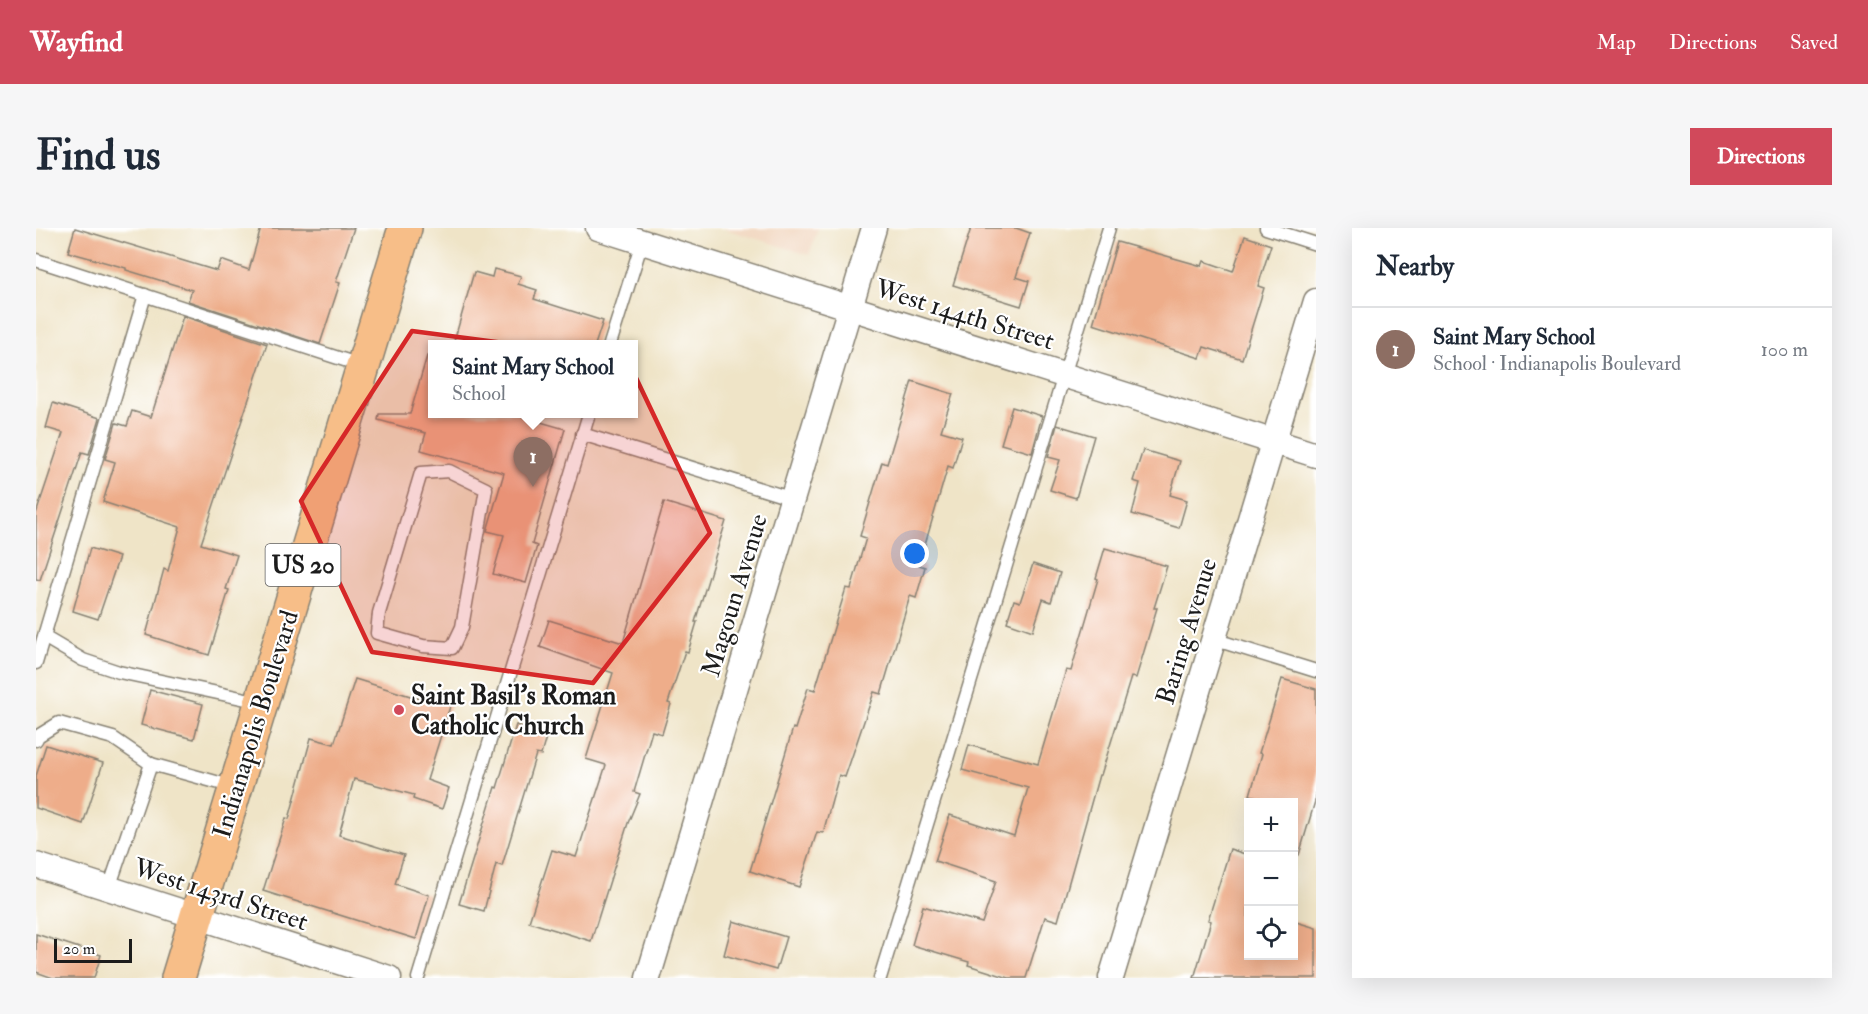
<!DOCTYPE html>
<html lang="en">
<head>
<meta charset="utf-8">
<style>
	body { margin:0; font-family:"IM FELL Double Pica",serif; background:#f6f6f7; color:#1f2937 }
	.controls { position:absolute; right:18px; bottom:18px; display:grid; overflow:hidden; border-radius:0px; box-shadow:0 6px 24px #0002 }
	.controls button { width:54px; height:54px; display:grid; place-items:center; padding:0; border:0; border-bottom:2px solid #e0e1e3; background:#fff; color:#1f2937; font:30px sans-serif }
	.scale { position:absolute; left:18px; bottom:15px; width:78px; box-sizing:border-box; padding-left:6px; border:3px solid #1c1c1c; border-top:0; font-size:16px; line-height:21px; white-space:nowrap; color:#1c1c1c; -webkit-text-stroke:4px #fff; paint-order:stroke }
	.you { position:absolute; left:879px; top:326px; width:21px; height:21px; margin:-15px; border:4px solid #fff; border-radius:50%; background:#1a73e8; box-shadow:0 0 0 9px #1a73e833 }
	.badge { display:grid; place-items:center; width:39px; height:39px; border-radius:50%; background:#d1495b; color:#fff; font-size:20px; font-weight:700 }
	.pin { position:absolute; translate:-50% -50px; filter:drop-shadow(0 2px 3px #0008) }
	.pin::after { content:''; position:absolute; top:32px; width:21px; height:18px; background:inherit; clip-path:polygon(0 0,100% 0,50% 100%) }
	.popup { position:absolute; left:392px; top:112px; width:210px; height:78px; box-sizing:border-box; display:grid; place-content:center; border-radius:0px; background:#fff; filter:drop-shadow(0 2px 4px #0005); font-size:20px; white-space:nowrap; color:#747a83 }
	.popup b { font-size:22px; color:#1f2937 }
	.popup::after { content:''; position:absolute; left:50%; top:100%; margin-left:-12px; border:12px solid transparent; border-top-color:#fff }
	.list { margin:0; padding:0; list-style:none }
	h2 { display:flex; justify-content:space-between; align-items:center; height:78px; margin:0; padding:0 24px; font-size:26px }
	h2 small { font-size:20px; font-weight:400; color:#747a83 }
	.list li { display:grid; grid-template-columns:39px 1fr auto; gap:18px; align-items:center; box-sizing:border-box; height:84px; padding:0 24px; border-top:2px solid #e0e1e3 }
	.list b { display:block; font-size:22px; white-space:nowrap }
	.list p { margin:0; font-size:20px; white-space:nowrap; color:#747a83 }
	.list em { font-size:20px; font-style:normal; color:#747a83 }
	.icon { flex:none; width:33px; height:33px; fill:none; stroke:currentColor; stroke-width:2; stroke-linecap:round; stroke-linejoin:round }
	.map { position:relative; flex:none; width:1280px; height:750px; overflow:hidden; border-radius:0px }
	header { display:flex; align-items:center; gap:36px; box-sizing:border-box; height:84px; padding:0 30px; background:#d1495b; color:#fff }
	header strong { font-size:28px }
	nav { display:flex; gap:33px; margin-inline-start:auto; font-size:21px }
	.intro { display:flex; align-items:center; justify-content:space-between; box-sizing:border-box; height:144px; padding:0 36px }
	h1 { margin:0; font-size:42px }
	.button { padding:15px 27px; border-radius:0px; background:#d1495b; color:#fff; font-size:21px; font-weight:700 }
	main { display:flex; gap:36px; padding:0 36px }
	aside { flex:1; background:#fff; border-radius:0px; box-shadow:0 6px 24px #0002 }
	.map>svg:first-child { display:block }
	.built { fill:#f1d5bd }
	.building { fill:#eead8a }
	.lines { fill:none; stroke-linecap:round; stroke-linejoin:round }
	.service-casing { stroke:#868072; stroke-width:15 }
	.minor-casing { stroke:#868072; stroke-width:27 }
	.primary-casing { stroke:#868072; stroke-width:36 }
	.service { stroke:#fff; stroke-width:12 }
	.minor { stroke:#fff; stroke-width:24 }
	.primary { stroke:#f7be88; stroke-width:33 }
	.marked { fill:#d62828; fill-opacity:0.2; stroke:#d62828; stroke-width:4.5; stroke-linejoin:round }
	.poi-dot { fill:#d1495b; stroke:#fff; stroke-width:2 }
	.labels { text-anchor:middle; stroke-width:4.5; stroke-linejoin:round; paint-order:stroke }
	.shield { fill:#fff; stroke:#606060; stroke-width:1.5 }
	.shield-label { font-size:24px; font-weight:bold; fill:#1c1c1c }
	.street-label { font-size:26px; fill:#1c1c1c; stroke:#fff }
	.poi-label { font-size:26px; font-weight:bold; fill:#1c1c1c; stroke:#fff; text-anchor:start }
</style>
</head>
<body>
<header>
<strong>Wayfind</strong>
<nav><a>Map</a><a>Directions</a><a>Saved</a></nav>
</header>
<div class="intro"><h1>Find us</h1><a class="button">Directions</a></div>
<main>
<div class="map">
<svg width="1280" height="750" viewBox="0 0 1280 750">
	<rect width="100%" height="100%" fill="#fff"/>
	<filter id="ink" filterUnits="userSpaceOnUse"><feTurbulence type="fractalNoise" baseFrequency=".0167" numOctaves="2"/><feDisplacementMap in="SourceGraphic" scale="12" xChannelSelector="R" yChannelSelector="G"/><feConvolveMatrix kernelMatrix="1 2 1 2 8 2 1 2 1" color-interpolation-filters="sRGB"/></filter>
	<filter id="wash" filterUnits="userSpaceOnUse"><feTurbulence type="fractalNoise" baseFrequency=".008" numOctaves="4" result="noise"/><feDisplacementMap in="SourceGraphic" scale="24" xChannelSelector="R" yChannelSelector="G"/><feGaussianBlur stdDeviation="1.35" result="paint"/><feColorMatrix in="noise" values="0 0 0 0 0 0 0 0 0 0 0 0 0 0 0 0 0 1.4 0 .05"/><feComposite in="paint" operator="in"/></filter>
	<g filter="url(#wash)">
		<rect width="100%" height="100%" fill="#efe4c7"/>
		<polygon class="built" points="686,0 782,0 773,27"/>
		<g id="blocks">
			<g class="building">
				<polygon points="39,0 181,43 185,32 213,42 225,0 318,0 300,54 304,55 284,116 152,73 156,62 90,42 90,40 32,24"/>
				<polygon points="935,0 980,0 994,5 980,49 993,53 985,78 917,57"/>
				<polygon points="1209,8 1235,17 1222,58 1228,60 1206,131 1168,119 1164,130 1057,96 1081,14 1166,38 1168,33 1197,43"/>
				<polygon points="458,41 485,48 482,56 501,62 498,71 567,93 559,117 417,117 438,44 456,49"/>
				<polygon points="147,88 231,116 165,316 201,327 190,361 193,362 173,427 110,407 128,341 132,343 144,299 67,274 79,234 69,231 80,195 91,198 96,183 115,189"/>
				<polygon points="391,128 396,128 396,186 488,186 487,189 529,201 496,316 501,318 490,355 457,346 468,307 451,303 468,245 385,222 390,205 342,192 343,186 374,186"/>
				<polygon points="876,153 917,166 905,203 926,209 917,240 912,238 883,337 889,339 880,370 874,368 845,466 838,464 809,549 803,547 787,605 781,604 763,659 714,643 757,500 759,501 772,460 779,462 810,360 815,361 830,310 824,308 846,234 851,236"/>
				<polygon points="17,175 64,190 53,226 46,224 4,352 0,351 0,286 27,205 10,200"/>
				<polygon points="976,179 1006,188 996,225 965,216"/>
				<polygon points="1021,197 1058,208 1040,270 1014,262 1024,232 1012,229"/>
				<polygon points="1107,222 1144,233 1134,267 1151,272 1143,300 1096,286 1104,255 1097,253"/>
				<polygon points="628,274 690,293 659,394 661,394 652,424 649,423 632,475 635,476 626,506 616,503 598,564 604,566 592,595 555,713 493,694 516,622 540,629 570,537 550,531 577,445 504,419 513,392 587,415"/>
				<polygon points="54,320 83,329 62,391 37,383"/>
				<polygon points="1069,320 1131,338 1118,380 1121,380 1100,450 1095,449 1065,547 1063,547 1022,693 1009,689 990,750 973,750 932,737 933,734 876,717 887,678 946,695 960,653 899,633 914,587 978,608 992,560 926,542 933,517 1002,536 1030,442 1035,443 1062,351 1060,350"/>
				<polygon points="997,336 1024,345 1015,374 1007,371 997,403 971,394 978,372 984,374"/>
				<polygon points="319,451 394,474 396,466 416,472 391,552 413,560 406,581 377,571 378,567 318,551 303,607 368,627 359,656 393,667 380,711 227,663 250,590 253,591 275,510 298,516"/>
				<polygon points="1246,451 1280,461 1280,570 1263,627 1257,627 1257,574 1240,574 1214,567 1226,526 1223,525"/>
				<polygon points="114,462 167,476 158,511 105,497"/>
				<polygon points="480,497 511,506 505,527 500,526 466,638 460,636 448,683 423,676 459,559 461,560"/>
				<polygon points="10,517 67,535 47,596 0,580 0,548"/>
				<polygon points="1194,621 1212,627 1212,728 1257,728 1257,693 1280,700 1280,750 1158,750 1175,693 1172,692"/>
				<polygon points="697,693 750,709 740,742 688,727"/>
				<polygon points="0,706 65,727 58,750 17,750 0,744"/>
			</g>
		</g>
	</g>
	<g filter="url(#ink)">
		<use href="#blocks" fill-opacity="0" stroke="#868072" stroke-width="1.5"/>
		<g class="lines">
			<g class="service-casing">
				<g id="service">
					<polyline points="1230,0 1280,16"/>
					<polyline points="0,32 327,138"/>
					<polyline points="574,116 606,14"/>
					<polyline points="546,206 757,271"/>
					<polygon points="413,243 450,261 426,399 416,420 387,418 341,405 343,385 385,245"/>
					<polyline points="8,409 47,432 83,444 224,474"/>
					<polyline points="1177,411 1280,443"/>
					<polyline points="0,435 109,67"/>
					<polyline points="0,512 2,508 23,495 77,510 115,536"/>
					<polyline points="73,660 115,536 198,559"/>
					<polyline points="382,750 553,186"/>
					<polyline points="844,750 1073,0"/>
				</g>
			</g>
			<g class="minor-casing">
				<g id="minor">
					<polyline points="562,0 1280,227"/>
					<polyline points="0,637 353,750"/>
					<polyline points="612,750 838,0"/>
					<polyline points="1075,750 1280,73"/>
				</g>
			</g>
			<g class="primary-casing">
				<polyline id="primary" points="142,750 369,0"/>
			</g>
			<use href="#service" class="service"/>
			<use href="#minor" class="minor"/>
			<use href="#primary" class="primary"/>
		</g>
	</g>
	<path class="marked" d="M376 103 591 131 674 305 557 455 336 424 265 273Z"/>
	<circle class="poi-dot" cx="363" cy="482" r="6"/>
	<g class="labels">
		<rect class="shield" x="229.5" y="316" width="75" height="42" rx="4.5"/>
		<g class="shield-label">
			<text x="267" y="345">US 20</text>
		</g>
		<g class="street-label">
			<text transform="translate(929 86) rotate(17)" y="9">West 144th Street</text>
			<text transform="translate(698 367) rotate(-73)" y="9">Magoun Avenue</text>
			<text transform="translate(1150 403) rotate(-73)" y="9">Baring Avenue</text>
			<text transform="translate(219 496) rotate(-73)" y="9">Indianapolis Boulevard</text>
			<text transform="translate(185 666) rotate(18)" y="9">West 143rd Street</text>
		</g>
		<g class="poi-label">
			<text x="375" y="476">Saint Basil's Roman<tspan x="375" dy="30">Catholic Church</tspan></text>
		</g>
	</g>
</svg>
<div class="controls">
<button>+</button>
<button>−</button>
<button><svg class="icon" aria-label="locate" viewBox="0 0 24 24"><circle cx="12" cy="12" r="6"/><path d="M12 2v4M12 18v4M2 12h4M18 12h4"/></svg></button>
</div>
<div class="scale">20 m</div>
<div class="you"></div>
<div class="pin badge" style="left:497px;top:259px;background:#8d6e63">1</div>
<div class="popup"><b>Saint Mary School</b>School</div>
</div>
<aside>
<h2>Nearby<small></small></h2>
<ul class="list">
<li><span class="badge" style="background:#8d6e63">1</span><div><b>Saint Mary School</b><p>School · Indianapolis Boulevard</p></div><em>100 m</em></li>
</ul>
</aside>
</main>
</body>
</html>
